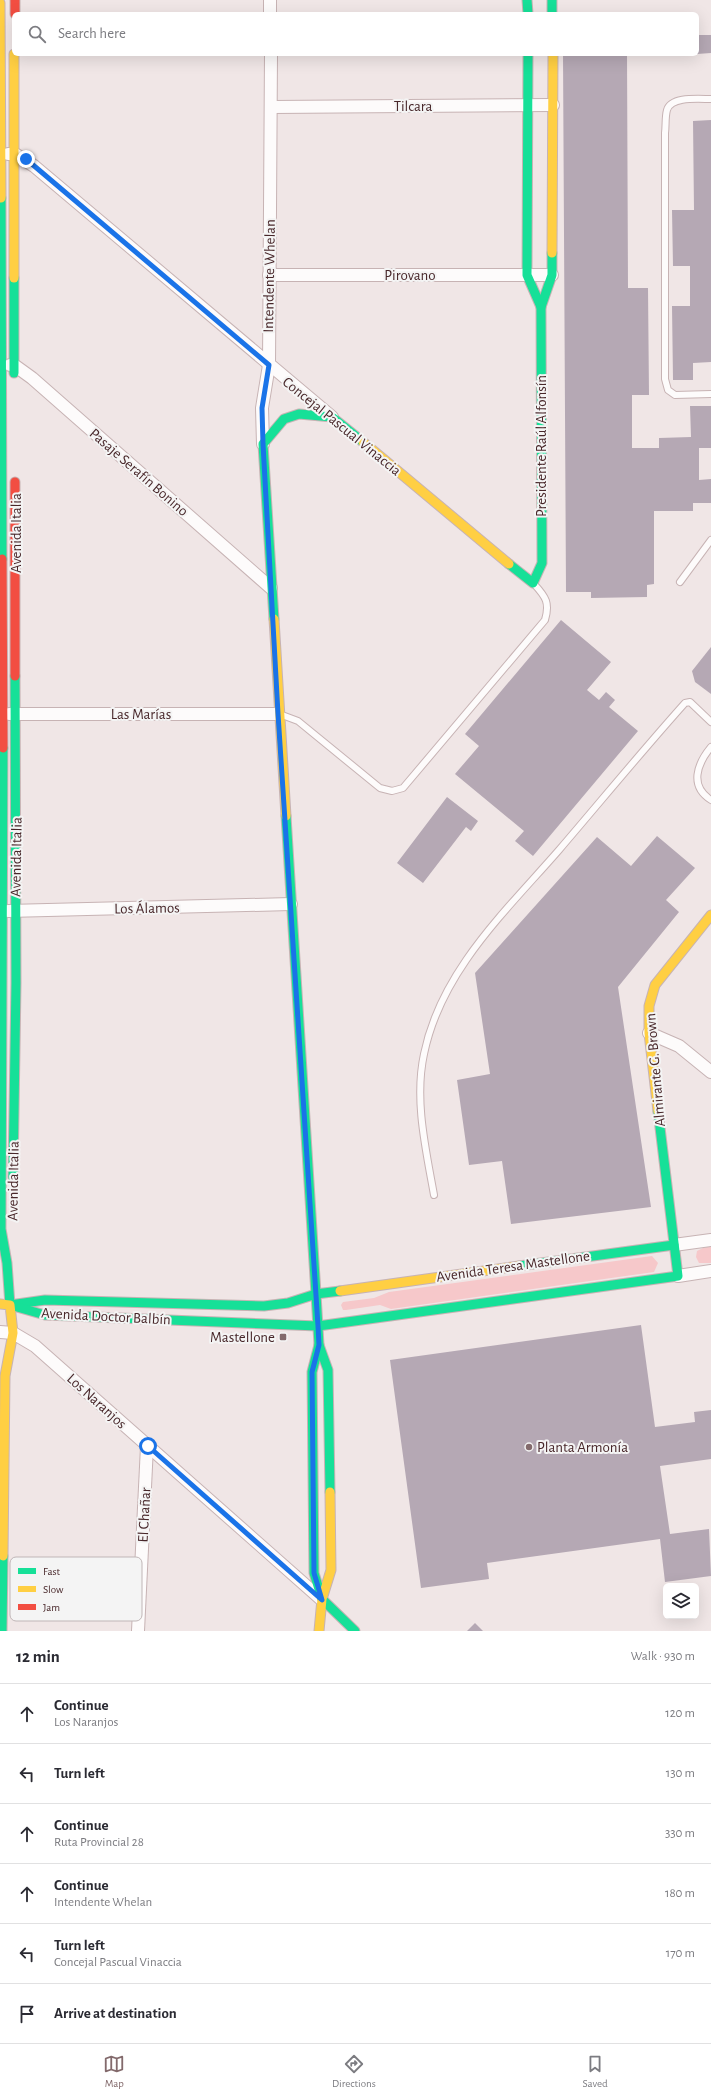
<!DOCTYPE html>
<html lang="en">
<head>
<meta charset="utf-8">
<style>
	body { margin:0; font-family:"Alegreya Sans",sans-serif; background:#f7f7f7; color:#2b2b33 }
	.controls { position:absolute; right:12px; bottom:12px; display:grid; overflow:hidden; border-radius:6px; box-shadow:0 4px 16px #0002 }
	.controls button { width:36px; height:36px; display:grid; place-items:center; padding:0; border:0; border-bottom:1px solid #e1e1e2; background:#fff; color:#2b2b33; font:20px sans-serif }
	.stop { position:absolute; width:12px; height:12px; margin:-9px; border:3px solid #1a73e8; border-radius:50%; background:#fff }
	.stop.end { background:#1a73e8; border-color:#fff; box-shadow:0 1px 4px #0008 }
	.list { margin:0; padding:0; list-style:none }
	h2 { display:flex; justify-content:space-between; align-items:center; height:52px; margin:0; padding:0 16px; font-size:17px }
	h2 small { font-size:13px; font-weight:400; color:#7c7c81 }
	.list li { display:grid; grid-template-columns:26px 1fr auto; gap:12px; align-items:center; box-sizing:border-box; height:60px; padding:0 16px; border-top:1px solid #e1e1e2 }
	.list b { display:block; font-size:15px; white-space:nowrap }
	.list p { margin:0; font-size:13px; white-space:nowrap; color:#7c7c81 }
	.list em { font-size:13px; font-style:normal; color:#7c7c81 }
	.icon { flex:none; width:22px; height:22px; fill:none; stroke:currentColor; stroke-width:2; stroke-linecap:round; stroke-linejoin:round }
	.map { position:relative; flex:none; width:711px; height:1631px; overflow:hidden }
	.search { position:absolute; background:#fff; box-shadow:0 4px 16px #0002; left:12px; right:12px; top:12px; height:44px; display:flex; align-items:center; gap:10px; box-sizing:border-box; padding:0 14px; border-radius:6px; color:#7c7c81; font-size:15px }
	.sheet { height:412px; background:#fff }
	nav { display:flex; justify-content:space-around; align-items:center; box-sizing:border-box; height:56px; border-top:1px solid #e1e1e2; background:#fff; font-size:11px; color:#7c7c81 }
	nav a { display:grid; justify-items:center; gap:2px }
	nav .on { color:#836a6c }
	.map>svg:first-child { display:block }
	.green { fill:#f6c8ca }
	.building { fill:#b5a8b4 }
	.lines { fill:none; stroke-linecap:round; stroke-linejoin:round }
	.lane-casing { stroke:#c7b3b4; stroke-width:8 }
	.street-casing { stroke:#c7b3b4; stroke-width:14 }
	.fast-casing { stroke:#c7b3b4; stroke-width:11 }
	.slow-casing { stroke:#c7b3b4; stroke-width:11 }
	.jam-casing { stroke:#c7b3b4; stroke-width:11 }
	.lane { stroke:#fdfbfb; stroke-width:6 }
	.street { stroke:#fdfbfb; stroke-width:12 }
	.fast { stroke:#16e098; stroke-width:9 }
	.slow { stroke:#ffcf43; stroke-width:9 }
	.jam { stroke:#f24e42; stroke-width:9 }
	.route { stroke:#1a73e8; stroke-width:5 }
	.poi-dot { fill:#836a6c; stroke:#f4f4f4; stroke-width:1.5 }
	.labels { text-anchor:middle; stroke-width:4; stroke-linejoin:round; paint-order:stroke }
	.street-label { font-size:15px; fill:#48272a; stroke:#f4f4f4 }
	.poi-label { font-size:15px; fill:#48272a; stroke:#f4f4f4; text-anchor:end }
	.key { fill:#f4f4f4; stroke:#c0b6b7; stroke-width:1 }
	.key-label { font-size:11px; fill:#48272a }
</style>
</head>
<body>
<div class="map">
<svg width="711" height="1631" viewBox="0 0 711 1631">
	<rect width="100%" height="100%" fill="#f0e6e6"/>
	<g class="green">
		<polygon points="711,1246 711,1263 699,1263 696,1257 697,1251 703,1248"/>
		<polygon points="652,1256 658,1263 654,1272 391,1309 380,1305 346,1310 343,1310 341,1305 343,1302 374,1298 389,1292"/>
	</g>
	<g class="building">
		<polygon points="697,35 711,35 711,53 697,54"/>
		<polygon points="563,54 627,54 628,288 648,288 649,395 632,395 632,448 659,448 659,438 691,437 690,406 711,406 711,448 699,448 699,480 711,479 711,503 693,503 693,511 654,511 654,584 647,585 647,597 591,598 591,592 566,592"/>
		<polygon points="711,120 711,362 693,363 693,380 673,380 672,306 690,306 690,266 673,266 672,210 694,210 693,121"/>
		<polygon points="561,620 611,662 587,690 599,700 606,692 615,700 609,707 638,731 533,856 515,841 524,831 455,774 479,746 465,734"/>
		<polygon points="711,647 711,694 695,682 692,671"/>
		<polygon points="447,797 478,821 471,831 466,827 423,883 397,863"/>
		<polygon points="657,836 695,868 666,900 679,912 618,987 651,1207 511,1224 502,1161 469,1165 457,1080 490,1074 475,973 597,837 631,866"/>
		<polygon points="641,1325 655,1427 695,1422 694,1412 711,1410 711,1459 660,1466 670,1534 709,1529 711,1576 665,1582 660,1539 487,1563 489,1579 421,1588 390,1360"/>
		<polygon points="475,1623 483,1631 467,1631"/>
	</g>
	<g class="lines">
		<g class="lane-casing">
			<g id="lane">
				<path d="M711 99C699 99 671 96 667 110 665 117 666 126 665 133V379L668 390 675 395 711 394"/>
				<polyline points="680,582 711,540"/>
				<path d="M282 715 298 721 380 788 392 791 403 788 545 620C550 603 546 597 534 584"/>
				<path d="M711 747C697 764 689 786 711 800"/>
				<path d="M434 1195C426 1150 414 1100 424 1054 441 971 505 912 559 850 601 801 642 751 685 703L690 702 711 722"/>
			</g>
		</g>
		<g class="street-casing">
			<g id="street">
				<polyline points="270,0 270,14"/>
				<polyline points="272,107 553,105"/>
				<polyline points="8,154 15,154 34,166 332,417"/>
				<polyline points="269,275 552,275"/>
				<polyline points="10,365 14,365 32,378 271,588"/>
				<polyline points="263,444 262,408 269,365 271,54"/>
				<polyline points="9,714 278,714"/>
				<polyline points="8,911 291,904"/>
				<polyline points="649,1033 679,1046 711,1072"/>
				<polyline points="674,1245 711,1240"/>
				<polyline points="678,1276 711,1271"/>
				<polyline points="0,1332 13,1333 35,1346 321,1599"/>
				<polyline points="138,1631 147,1446"/>
			</g>
		</g>
		<g class="fast-casing">
			<g id="fast">
				<polyline points="527,0 528,14"/>
				<polyline points="552,0 552,14"/>
				<polyline points="528,54 527,275 541,307"/>
				<polyline points="1,198 2,559"/>
				<polyline points="14,278 14,373"/>
				<polyline points="509,564 533,583 542,563 541,307 552,275 552,253"/>
				<polyline points="274,619 263,444 284,419 299,414 332,417 363,442"/>
				<polyline points="3,748 1,1229 7,1263 10,1305"/>
				<polyline points="286,816 316,1294 340,1291"/>
				<polyline points="13,1177 16,983 15,676"/>
				<polyline points="519,1266 674,1245"/>
				<polyline points="10,1305 45,1300 264,1306 288,1303 316,1294 319,1345 328,1370 330,1492"/>
				<polyline points="17,1307 45,1315 318,1326"/>
				<polyline points="318,1326 678,1276 658,1111"/>
				<polyline points="319,1345 312,1372 314,1573 322,1599"/>
				<polyline points="322,1599 355,1631"/>
				<polyline points="2,1631 3,1556"/>
			</g>
		</g>
		<g class="slow-casing">
			<g id="slow">
				<polyline points="0,3 1,198"/>
				<polyline points="14,54 14,278"/>
				<polyline points="552,253 553,54"/>
				<polyline points="363,442 509,564"/>
				<polyline points="274,619 286,816"/>
				<polyline points="658,1111 649,1033 649,1006 655,985 711,915"/>
				<polyline points="340,1291 519,1266"/>
				<polyline points="0,1304 10,1305 13,1333 5,1376 3,1556"/>
				<polyline points="319,1631 322,1599 331,1570 330,1492"/>
			</g>
		</g>
		<g class="jam-casing">
			<g id="jam">
				<polyline points="15,0 15,14"/>
				<polyline points="15,482 15,676"/>
				<polyline points="2,559 3,748"/>
			</g>
		</g>
		<use href="#lane" class="lane"/>
		<use href="#street" class="street"/>
		<use href="#fast" class="fast"/>
		<use href="#slow" class="slow"/>
		<use href="#jam" class="jam"/>
	</g>
	<g class="lines">
		<polyline class="route" points="26,159 269,365 262,408 263,444 278,714 318,1326 319,1345 312,1372 314,1573 322,1600 148,1446"/>
	</g>
	<g class="poi-dot">
		<rect x="279" y="1333" width="8" height="8" rx="2"/>
		<circle cx="529" cy="1447" r="4"/>
	</g>
	<g class="labels">
		<g class="street-label">
			<text x="413" y="111">Tilcara</text>
			<text x="410" y="280">Pirovano</text>
			<text transform="translate(269 276) rotate(-89)" y="5">Intendente Whelan</text>
			<text transform="translate(342 426) rotate(39)" y="5">Concejal Pascual Vinaccia</text>
			<text transform="translate(541 446) rotate(-90)" y="5">Presidente Raúl Alfonsín</text>
			<text transform="translate(139 472) rotate(41)" y="5">Pasaje Serafín Bonino</text>
			<text transform="translate(16 533) rotate(-90)" y="5">Avenida Italia</text>
			<text x="141" y="719">Las Marías</text>
			<text transform="translate(16 857) rotate(-89)" y="5">Avenida Italia</text>
			<text transform="translate(147 908) rotate(-1)" y="5">Los Álamos</text>
			<text transform="translate(655 1070) rotate(-95)" y="5">Almirante G. Brown</text>
			<text transform="translate(13 1181) rotate(-89)" y="5">Avenida Italia</text>
			<text transform="translate(513 1266) rotate(-8)" y="5">Avenida Teresa Mastellone</text>
			<text transform="translate(106 1316) rotate(3)" y="5">Avenida Doctor Balbín</text>
			<text transform="translate(97 1401) rotate(42)" y="5">Los Naranjos</text>
			<text transform="translate(144 1515) rotate(-87)" y="5">El Chañar</text>
		</g>
		<g class="poi-label">
			<text x="275" y="1342">Mastellone</text>
			<text x="537" y="1452" text-anchor="start">Planta Armonía</text>
		</g>
	</g>
	<rect x="10" y="1557" width="132" height="64" rx="6" class="key"/>
	<rect x="18" y="1568" width="18" height="6" fill="#16e098"/>
	<rect x="18" y="1586" width="18" height="6" fill="#ffcf43"/>
	<rect x="18" y="1604" width="18" height="6" fill="#f24e42"/>
	<g class="key-label">
		<text x="43" y="1575">Fast</text>
		<text x="43" y="1593">Slow</text>
		<text x="43" y="1611">Jam</text>
	</g>
</svg>
<div class="controls">
<button><svg class="icon" aria-label="layers" viewBox="0 0 24 24"><path d="M12 4l9 5-9 5-9-5zM3 14l9 5 9-5"/></svg></button>
</div>
<div class="stop" style="left:148px;top:1446px"></div>
<div class="stop end" style="left:26px;top:159px"></div>
<div class="search"><svg class="icon" aria-label="search" viewBox="0 0 24 24"><circle cx="10" cy="10" r="6"/><path d="M15 15l6 6"/></svg>Search here</div>
</div>
<section class="sheet">
<h2>12 min<small>Walk · 930 m</small></h2>
<ul class="list">
<li><svg class="icon" aria-label="ahead" viewBox="0 0 24 24"><path d="M12 20V5M6 11l6-6 6 6"/></svg><div><b>Continue</b><p>Los Naranjos</p></div><em>120 m</em></li>
<li><svg class="icon" aria-label="left" viewBox="0 0 24 24"><path d="M17 20v-9H6M10 6l-5 5 5 5"/></svg><div><b>Turn left</b></div><em>130 m</em></li>
<li><svg class="icon" aria-label="ahead" viewBox="0 0 24 24"><path d="M12 20V5M6 11l6-6 6 6"/></svg><div><b>Continue</b><p>Ruta Provincial 28</p></div><em>330 m</em></li>
<li><svg class="icon" aria-label="ahead" viewBox="0 0 24 24"><path d="M12 20V5M6 11l6-6 6 6"/></svg><div><b>Continue</b><p>Intendente Whelan</p></div><em>180 m</em></li>
<li><svg class="icon" aria-label="left" viewBox="0 0 24 24"><path d="M17 20v-9H6M10 6l-5 5 5 5"/></svg><div><b>Turn left</b><p>Concejal Pascual Vinaccia</p></div><em>170 m</em></li>
<li><svg class="icon" aria-label="arrive" viewBox="0 0 24 24"><path d="M6 21V4h12l-3 4 3 4H6"/></svg><div><b>Arrive at destination</b></div></li>
</ul>
</section>
<nav>
<a class="on"><svg class="icon" aria-label="map" viewBox="0 0 24 24"><path d="M3 6l6-2 6 2 6-2v14l-6 2-6-2-6 2zM9 4v14M15 6v14"/></svg>Map</a>
<a><svg class="icon" aria-label="directions" viewBox="0 0 24 24"><path d="M12 3l9 9-9 9-9-9zM9 14v-3h6M13 9l2 2-2 2"/></svg>Directions</a>
<a><svg class="icon" aria-label="saved" viewBox="0 0 24 24"><path d="M7 4h10v16l-5-4-5 4z"/></svg>Saved</a>
</nav>
</body>
</html>
